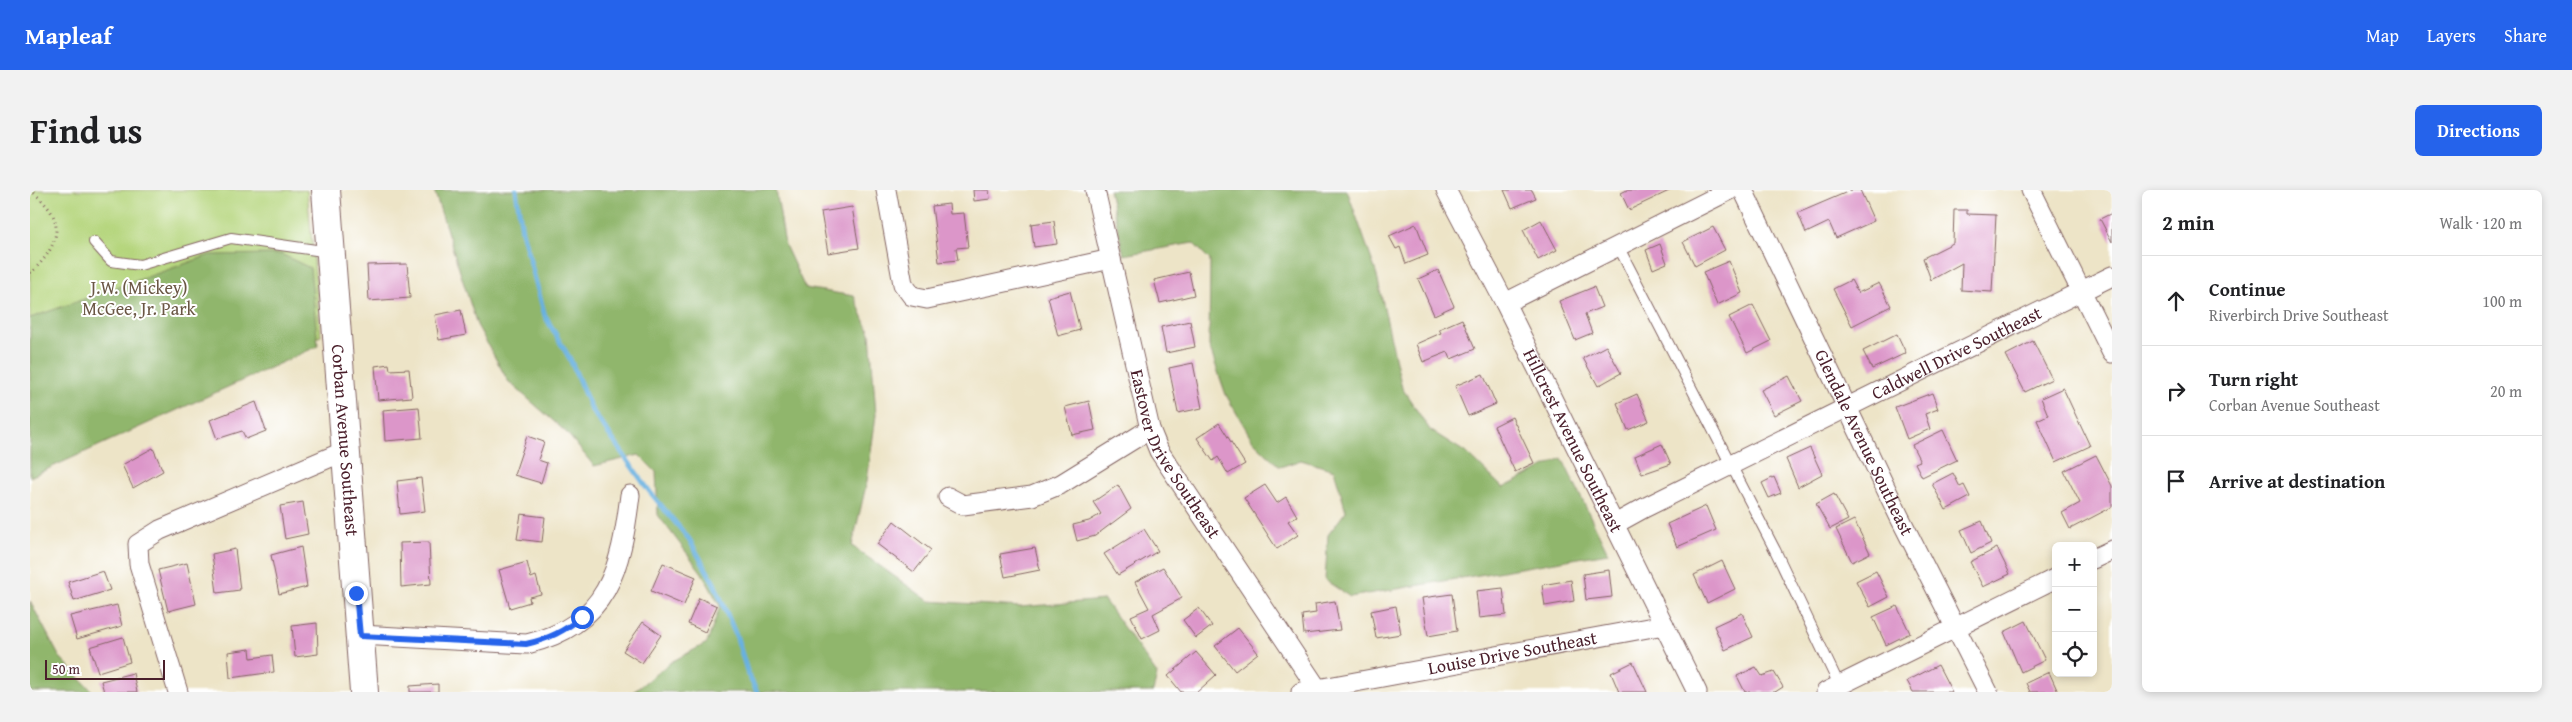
<!DOCTYPE html>
<html lang="en">
<head>
<meta charset="utf-8">
<style>
	body { margin:0; font-family:"Gentium Book Plus",serif; background:#f2f2f2; color:#202124 }
	.controls { position:absolute; right:15px; bottom:15px; display:grid; overflow:hidden; border-radius:8px; box-shadow:0 2px 8px #0003 }
	.controls button { width:45px; height:45px; display:grid; place-items:center; padding:0; border:0; border-bottom:1px solid #e0e0e0; background:#fff; color:#202124; font:25px sans-serif }
	.scale { position:absolute; left:15px; bottom:12px; width:120px; box-sizing:border-box; padding-left:5px; border:2px solid #4a1f2b; border-top:0; font-size:14px; line-height:18px; white-space:nowrap; color:#4a1f2b; -webkit-text-stroke:4px #fff; paint-order:stroke }
	.stop { position:absolute; width:15px; height:15px; margin:-11px; border:4px solid #2563eb; border-radius:50%; background:#fff }
	.stop.end { background:#2563eb; border-color:#fff; box-shadow:0 1px 5px #0008 }
	.list { margin:0; padding:0; list-style:none }
	h2 { display:flex; justify-content:space-between; align-items:center; height:65px; margin:0; padding:0 20px; font-size:21px }
	h2 small { font-size:16px; font-weight:400; color:#757577 }
	.list li { display:grid; grid-template-columns:32px 1fr auto; gap:15px; align-items:center; box-sizing:border-box; height:90px; padding:0 20px; border-top:1px solid #e0e0e0 }
	.list b { display:block; font-size:19px; white-space:nowrap }
	.list p { margin:0; font-size:16px; white-space:nowrap; color:#757577 }
	.list em { font-size:16px; font-style:normal; color:#757577 }
	.icon { flex:none; width:28px; height:28px; fill:none; stroke:currentColor; stroke-width:2; stroke-linecap:round; stroke-linejoin:round }
	.map { position:relative; flex:none; width:2082px; height:502px; overflow:hidden; border-radius:8px }
	header { display:flex; align-items:center; gap:30px; box-sizing:border-box; height:70px; padding:0 25px; background:#2563eb; color:#fff }
	header strong { font-size:24px }
	nav { display:flex; gap:28px; margin-inline-start:auto; font-size:18px }
	.intro { display:flex; align-items:center; justify-content:space-between; box-sizing:border-box; height:120px; padding:0 30px }
	h1 { margin:0; font-size:35px }
	.button { padding:12px 22px; border-radius:8px; background:#2563eb; color:#fff; font-size:18px; font-weight:700 }
	main { display:flex; gap:30px; padding:0 30px }
	aside { flex:1; background:#fff; border-radius:8px; box-shadow:0 2px 8px #0003 }
	.map>svg:first-child { display:block }
	.green { fill:#b5d57d; stroke:#807a54 }
	.forest { fill:#90b66c; stroke:#6d6a4c }
	.lines { fill:none; stroke-linecap:round; stroke-linejoin:round }
	.stream { stroke:#67b1e0; stroke-width:5 }
	.building { fill:#dc96c9 }
	.service-casing { stroke:#836462; stroke-width:12 }
	.minor-casing { stroke:#836462; stroke-width:21 }
	.secondary-casing { stroke:#836462; stroke-width:30 }
	.path { stroke:#836462; stroke-width:3; stroke-dasharray:1 4; stroke-linecap:butt }
	.service { stroke:#fff; stroke-width:10 }
	.minor { stroke:#fff; stroke-width:19 }
	.secondary { stroke:#fff; stroke-width:28 }
	.route { stroke:#2563eb; stroke-width:6 }
	.labels { text-anchor:middle; stroke-width:4; stroke-linejoin:round; paint-order:stroke }
	.park-label { font-size:18px; fill:#6a5644; stroke:#fff }
	.street-label { font-size:18px; fill:#4a1f2b; stroke:#fff }
</style>
</head>
<body>
<header>
<strong>Mapleaf</strong>
<nav><a>Map</a><a>Layers</a><a>Share</a></nav>
</header>
<div class="intro"><h1>Find us</h1><a class="button">Directions</a></div>
<main>
<div class="map">
<svg width="2082" height="502" viewBox="0 0 2082 502">
	<rect width="100%" height="100%" fill="#fff"/>
	<filter id="ink" filterUnits="userSpaceOnUse"><feTurbulence type="fractalNoise" baseFrequency=".02" numOctaves="2"/><feDisplacementMap in="SourceGraphic" scale="10" xChannelSelector="R" yChannelSelector="G"/><feConvolveMatrix kernelMatrix="1 2 1 2 8 2 1 2 1" color-interpolation-filters="sRGB"/></filter>
	<filter id="wash" filterUnits="userSpaceOnUse"><feTurbulence type="fractalNoise" baseFrequency=".0096" numOctaves="4" result="noise"/><feDisplacementMap in="SourceGraphic" scale="20" xChannelSelector="R" yChannelSelector="G"/><feGaussianBlur stdDeviation="1.12" result="paint"/><feColorMatrix in="noise" values="0 0 0 0 0 0 0 0 0 0 0 0 0 0 0 0 0 1.4 0 .05"/><feComposite in="paint" operator="in"/></filter>
	<g filter="url(#wash)">
		<rect width="100%" height="100%" fill="#ede4c7"/>
		<polygon class="green" points="0,0 277,0 291,146 0,278"/>
		<g class="forest">
			<polygon points="404,0 746,0 755,55 775,98 824,106 840,143 846,225 837,291 822,356 899,411 990,417 1074,410 1127,484 1123,502 603,502 641,472 677,453 690,416 672,383 628,325 626,282 609,265 564,276 537,243 478,191 447,135"/>
			<polygon points="1079,0 1317,0 1346,82 1372,198 1400,240 1438,264 1473,298 1532,268 1578,363 1320,407 1295,390 1298,345 1316,321 1304,280 1271,270 1250,277 1223,251 1196,205 1179,156 1180,70 1163,53 1094,65"/>
			<polygon points="251,64 280,78 288,156 0,287 0,128 180,65"/>
			<polygon points="0,411 29,466 63,502 0,502"/>
		</g>
		<g class="lines">
			<polyline class="stream" points="486,0 492,41 515,126 540,169 561,219 620,302 659,349 684,393 707,448 718,484 727,502"/>
		</g>
		<g id="blocks">
			<g class="building">
				<polygon points="943,0 959,0 960,9 944,11"/>
				<polygon points="1474,0 1502,0 1506,8 1482,18"/>
				<polygon points="1597,0 1641,0 1599,20 1591,3"/>
				<polygon points="1822,0 1830,0 1844,31 1806,48 1799,32 1776,43 1768,23"/>
				<polygon points="919,14 920,24 934,23 938,57 926,58 928,70 909,72 902,16"/>
				<polygon points="822,17 829,58 798,63 791,22"/>
				<polygon points="1924,20 1937,20 1937,24 1966,25 1962,102 1931,100 1932,73 1901,90 1893,68 1923,53"/>
				<polygon points="2082,23 2082,52 2070,29"/>
				<polygon points="1511,30 1527,60 1508,70 1493,40"/>
				<polygon points="1024,31 1027,54 1004,57 1001,34"/>
				<polygon points="1386,34 1398,65 1376,74 1370,57 1366,59 1359,46"/>
				<polygon points="1683,37 1695,60 1665,76 1653,52"/>
				<polygon points="1630,54 1637,73 1623,79 1616,60"/>
				<polygon points="1699,71 1712,103 1687,115 1673,82"/>
				<polygon points="377,74 380,108 339,111 337,75"/>
				<polygon points="1408,80 1424,116 1404,125 1388,89"/>
				<polygon points="1159,82 1164,105 1130,113 1124,90"/>
				<polygon points="1821,90 1828,103 1849,93 1861,116 1822,136 1803,99"/>
				<polygon points="1564,97 1572,117 1555,124 1562,143 1545,150 1529,111"/>
				<polygon points="1040,101 1050,140 1028,146 1018,107"/>
				<polygon points="1723,115 1741,151 1717,163 1699,127"/>
				<polygon points="431,120 436,145 409,150 405,125"/>
				<polygon points="1432,129 1445,159 1421,169 1418,162 1393,172 1386,154 1411,143 1409,139"/>
				<polygon points="1160,131 1165,157 1136,163 1131,137"/>
				<polygon points="1867,144 1876,163 1842,179 1833,161"/>
				<polygon points="2003,151 2022,189 1995,202 1976,165"/>
				<polygon points="1576,156 1591,183 1568,196 1553,168"/>
				<polygon points="1163,173 1172,218 1148,223 1139,178"/>
				<polygon points="359,174 360,180 379,179 382,207 348,210 345,176"/>
				<polygon points="1453,184 1466,214 1438,226 1425,196"/>
				<polygon points="1759,186 1772,211 1744,225 1731,200"/>
				<polygon points="2033,198 2060,256 2026,272 2007,230 2018,225 2011,208"/>
				<polygon points="1902,203 1908,219 1895,224 1900,239 1877,249 1865,217"/>
				<polygon points="1607,204 1619,231 1598,240 1587,213"/>
				<polygon points="1059,211 1065,240 1042,245 1035,217"/>
				<polygon points="226,212 236,241 216,249 212,241 187,249 180,230"/>
				<polygon points="389,217 392,248 355,251 353,220"/>
				<polygon points="1482,227 1504,273 1485,282 1464,236"/>
				<polygon points="1189,233 1215,274 1198,284 1188,267 1183,271 1167,248"/>
				<polygon points="1913,240 1927,270 1892,287 1885,273 1890,271 1882,255"/>
				<polygon points="497,246 514,252 508,270 517,273 511,293 484,285"/>
				<polygon points="1632,254 1641,274 1612,284 1605,266"/>
				<polygon points="123,258 133,281 103,298 92,275"/>
				<polygon points="1780,258 1792,284 1768,297 1756,269"/>
				<polygon points="2066,265 2082,296 2082,317 2040,339 2032,323 2050,313 2034,281"/>
				<polygon points="1923,283 1930,297 1934,295 1940,307 1916,320 1902,294"/>
				<polygon points="1744,287 1751,303 1739,308 1732,293"/>
				<polygon points="391,288 395,321 370,324 367,291"/>
				<polygon points="1088,295 1101,319 1065,346 1047,351 1043,335 1059,331 1071,324 1063,312"/>
				<polygon points="1235,295 1247,313 1256,307 1267,326 1258,331 1268,345 1247,359 1214,308"/>
				<polygon points="1804,304 1818,330 1800,339 1786,314"/>
				<polygon points="273,312 278,344 255,349 250,316"/>
				<polygon points="1676,316 1686,340 1647,357 1637,334"/>
				<polygon points="491,324 515,327 512,352 487,349"/>
				<polygon points="1824,330 1840,363 1822,372 1806,339"/>
				<polygon points="864,331 901,360 884,382 847,354"/>
				<polygon points="1952,331 1961,353 1941,363 1931,340"/>
				<polygon points="1114,339 1128,361 1088,385 1074,364"/>
				<polygon points="399,352 401,394 371,397 370,353"/>
				<polygon points="271,357 277,397 249,404 241,365"/>
				<polygon points="1005,358 1010,380 975,387 970,364"/>
				<polygon points="1967,358 1980,384 1953,397 1940,372"/>
				<polygon points="205,359 210,400 187,403 182,364"/>
				<polygon points="1692,371 1705,399 1677,413 1664,385"/>
				<polygon points="497,372 501,388 506,386 511,404 499,407 500,412 480,418 469,380"/>
				<polygon points="157,373 166,414 138,421 128,380"/>
				<polygon points="633,373 666,387 654,415 621,401"/>
				<polygon points="1133,377 1152,408 1123,424 1130,440 1112,449 1101,426 1119,418 1105,392"/>
				<polygon points="1579,380 1582,407 1556,410 1553,384"/>
				<polygon points="73,381 80,400 44,411 38,392"/>
				<polygon points="1846,381 1859,407 1840,417 1826,391"/>
				<polygon points="1541,390 1544,411 1515,416 1512,395"/>
				<polygon points="1473,398 1476,425 1449,428 1446,401"/>
				<polygon points="1422,404 1427,441 1398,446 1392,408"/>
				<polygon points="669,408 687,416 675,442 658,434"/>
				<polygon points="1305,411 1310,440 1274,444 1272,425 1286,423 1285,414"/>
				<polygon points="87,415 92,436 47,449 40,426"/>
				<polygon points="1366,416 1371,444 1346,448 1341,421"/>
				<polygon points="1867,416 1880,443 1856,455 1843,427"/>
				<polygon points="1169,418 1182,436 1166,448 1153,430"/>
				<polygon points="1712,423 1723,447 1695,460 1684,436"/>
				<polygon points="1996,431 2015,470 1991,482 1974,442"/>
				<polygon points="613,432 631,445 612,473 593,461"/>
				<polygon points="287,433 288,464 265,467 262,436"/>
				<polygon points="1208,438 1228,463 1205,481 1185,456"/>
				<polygon points="93,447 100,472 68,482 60,457"/>
				<polygon points="220,459 221,468 242,465 244,482 200,488 198,462"/>
				<polygon points="1166,462 1186,485 1167,502 1151,502 1138,486"/>
				<polygon points="1603,472 1617,502 1589,502 1581,483"/>
				<polygon points="1908,475 1922,502 1883,502 1877,491"/>
				<polygon points="1726,477 1732,486 1744,482 1753,497 1745,502 1715,502 1707,486"/>
				<polygon points="2019,482 2028,502 2000,502 1996,493"/>
				<polygon points="103,483 107,502 74,502 71,491"/>
				<polygon points="408,494 408,502 380,502 380,496"/>
			</g>
		</g>
	</g>
	<g filter="url(#ink)">
		<use href="#blocks" fill-opacity="0" stroke="#836462" stroke-width="1"/>
		<g class="lines">
			<g class="service-casing">
				<g id="service">
					<polyline points="64,52 81,71 110,75 201,48 300,62"/>
					<polyline points="1588,56 1745,360 1811,499"/>
				</g>
			</g>
			<g class="minor-casing">
				<g id="minor">
					<polyline points="856,0 873,94 882,106 897,109 1081,69"/>
					<path id="s1" d="M1065 0 1120 239 1129 261 1287 498"/>
					<path id="s2" d="M1416 0 1475 113 1667 502"/>
					<path id="s3" d="M1713 0 1869 326 1958 502"/>
					<polyline points="2001,0 2082,163"/>
					<polyline points="1475,113 1700,0"/>
					<polyline points="918,307 933,315 1002,306 1031,294 1120,239"/>
					<path id="s4" d="M1585 334 1614 318 2082 86"/>
					<polyline points="2063,369 2082,360"/>
					<path d="M330 445 497 454C578 435 591 379 600 305"/>
					<polyline points="148,502 109,374 108,354 130,340 315,261"/>
					<path id="s5" d="M1271 502 1634 435"/>
					<polyline points="1796,502 2026,388"/>
				</g>
			</g>
			<g class="secondary-casing">
				<g id="secondary">
					<path id="s6" d="M296 0 334 502"/>
				</g>
			</g>
			<path class="path" d="M0 83C15 71 32 48 24 28 20 17 9 8 1 0"/>
			<use href="#service" class="service"/>
			<use href="#minor" class="minor"/>
			<use href="#secondary" class="secondary"/>
		</g>
	</g>
	<g class="lines" filter="url(#ink)">
		<path class="route" d="M326 403 330 446 496 454C519 449 534 441 552 427"/>
	</g>
	<g class="labels">
		<g class="park-label">
			<text x="109" y="104">J.W. (Mickey)<tspan x="109" dy="21">McGee, Jr. Park</tspan></text>
		</g>
		<g class="street-label">
			<text dy="6" stroke="none"><textPath href="#s4" startOffset="382">Caldwell Drive Southeast</textPath></text>
			<text dy="6" stroke="none"><textPath href="#s2" startOffset="281">Hillcrest Avenue Southeast</textPath></text>
			<text dy="6" stroke="none"><textPath href="#s6" startOffset="251">Corban Avenue Southeast</textPath></text>
			<text dy="6" stroke="none"><textPath href="#s3" startOffset="280">Glendale Avenue Southeast</textPath></text>
			<text dy="6" stroke="none"><textPath href="#s1" startOffset="278">Eastover Drive Southeast</textPath></text>
			<text dy="6" stroke="none"><textPath href="#s5" startOffset="215">Louise Drive Southeast</textPath></text>
		</g>
	</g>
</svg>
<div class="controls">
<button>+</button>
<button>−</button>
<button><svg class="icon" aria-label="locate" viewBox="0 0 24 24"><circle cx="12" cy="12" r="6"/><path d="M12 2v4M12 18v4M2 12h4M18 12h4"/></svg></button>
</div>
<div class="scale">50 m</div>
<div class="stop" style="left:552px;top:427px"></div>
<div class="stop end" style="left:326px;top:403px"></div>
</div>
<aside>
<h2>2 min<small>Walk · 120 m</small></h2>
<ul class="list">
<li><svg class="icon" aria-label="ahead" viewBox="0 0 24 24"><path d="M12 20V5M6 11l6-6 6 6"/></svg><div><b>Continue</b><p>Riverbirch Drive Southeast</p></div><em>100 m</em></li>
<li><svg class="icon" aria-label="right" viewBox="0 0 24 24"><path d="M7 20v-9h11M14 6l5 5-5 5"/></svg><div><b>Turn right</b><p>Corban Avenue Southeast</p></div><em>20 m</em></li>
<li><svg class="icon" aria-label="arrive" viewBox="0 0 24 24"><path d="M6 21V4h12l-3 4 3 4H6"/></svg><div><b>Arrive at destination</b></div></li>
</ul>
</aside>
</main>
</body>
</html>
